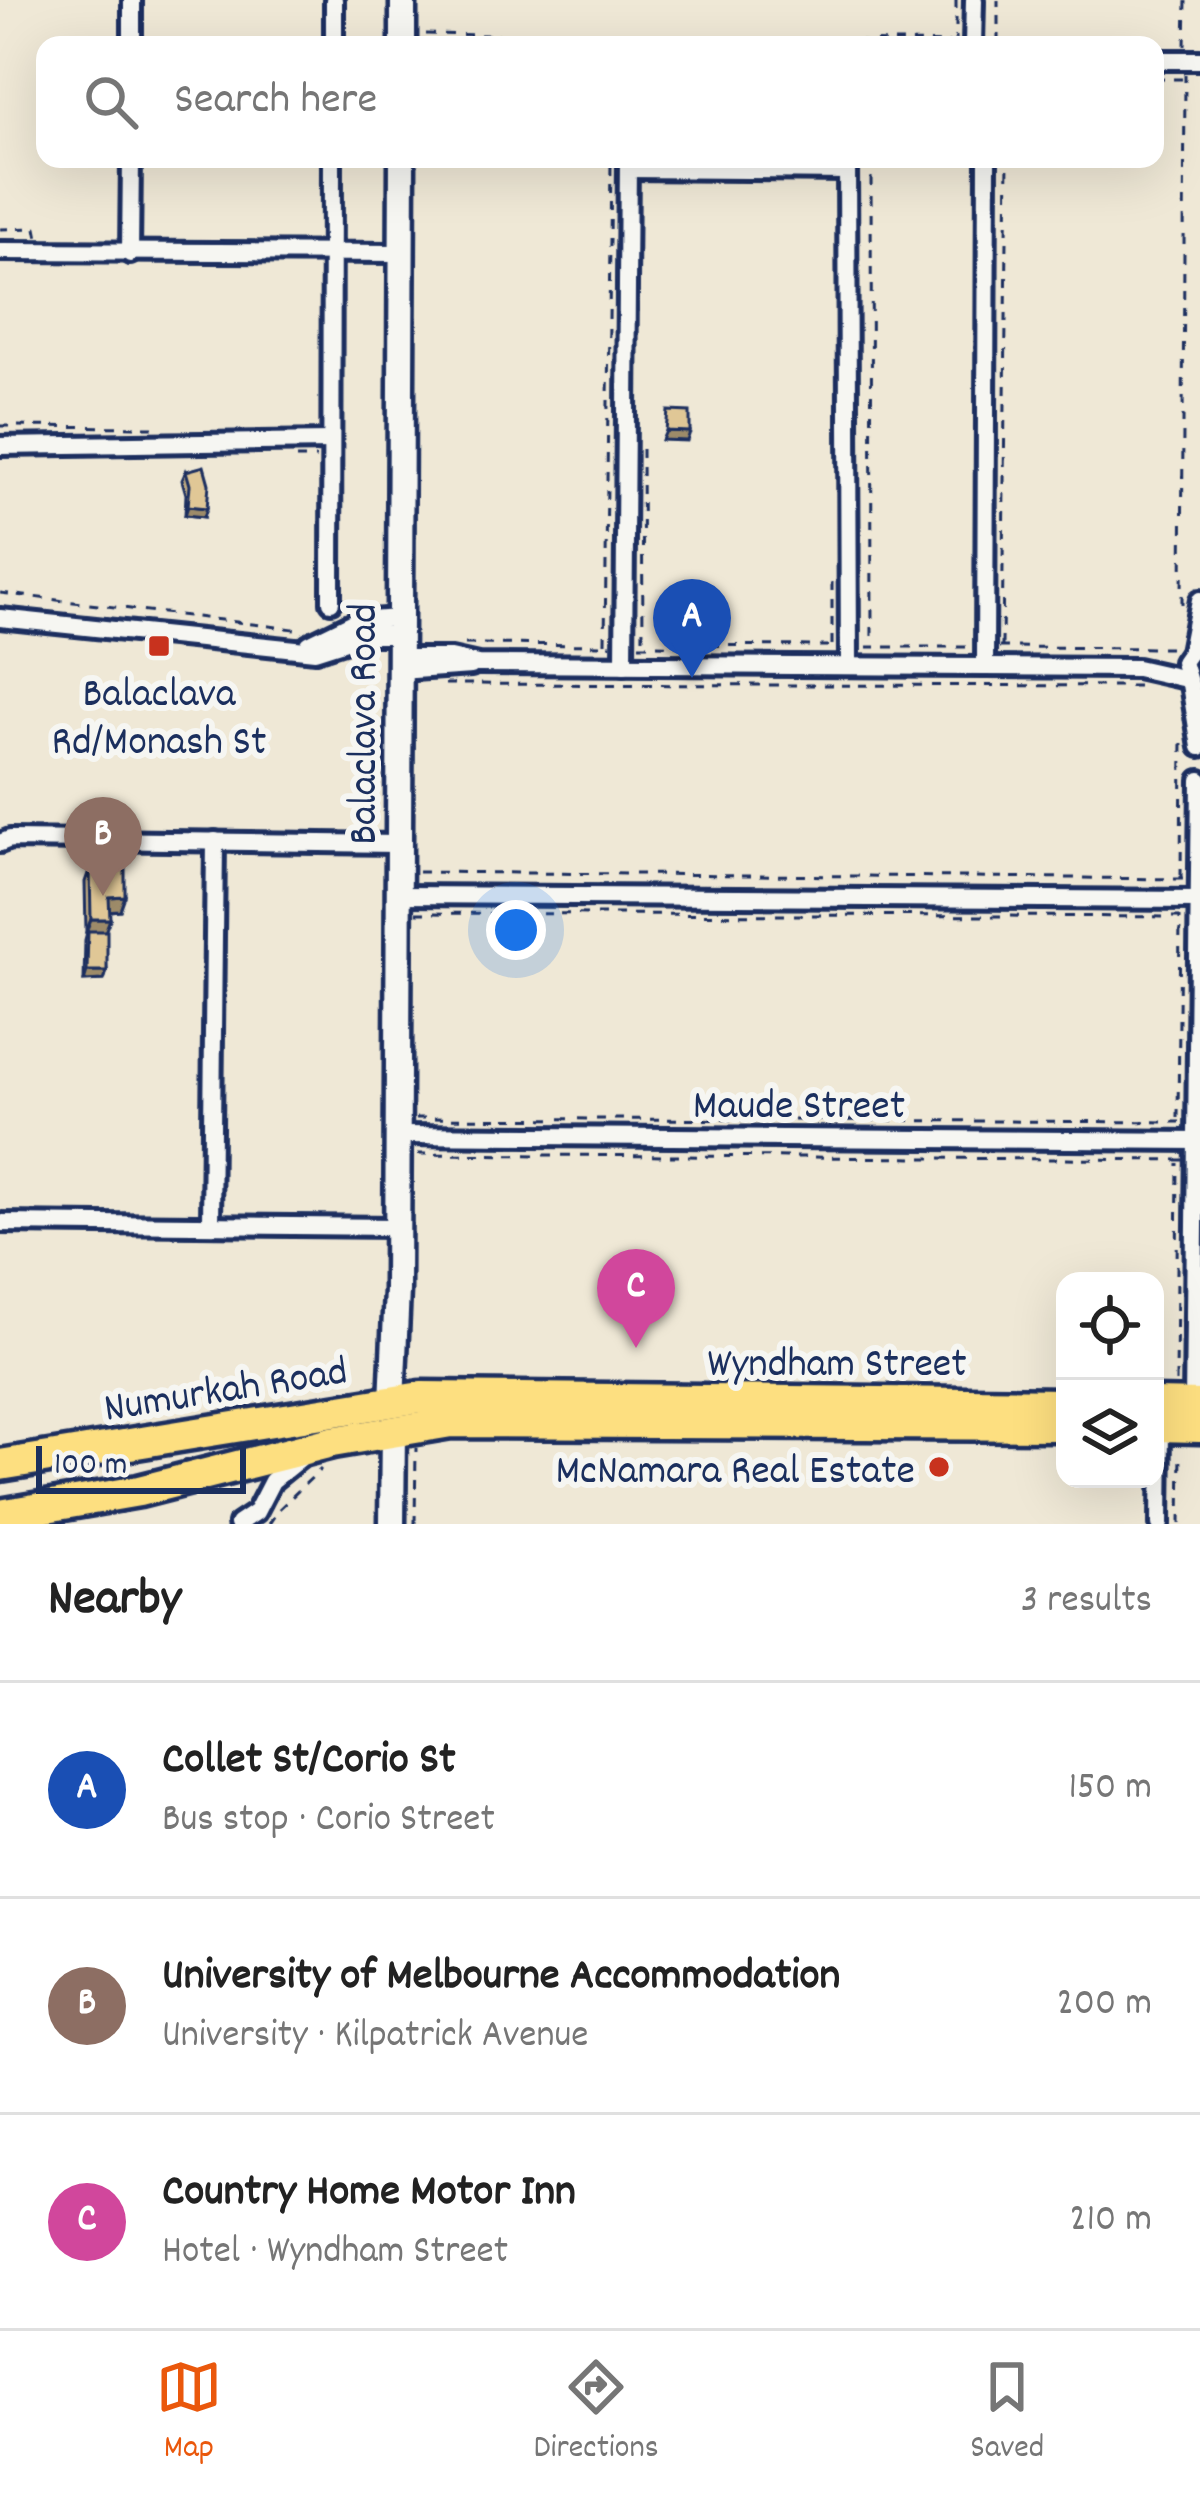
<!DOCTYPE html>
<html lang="en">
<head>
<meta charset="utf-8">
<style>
	body { margin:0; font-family:Dekko,sans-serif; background:#f2f2f2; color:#222 }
	.controls { position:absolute; right:36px; bottom:36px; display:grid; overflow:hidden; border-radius:24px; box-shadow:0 12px 48px #0002 }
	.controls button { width:108px; height:108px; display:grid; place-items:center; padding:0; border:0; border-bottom:3px solid #e0e0e0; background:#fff; color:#222; font:60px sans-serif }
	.scale { position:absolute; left:36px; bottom:30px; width:210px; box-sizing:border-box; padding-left:12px; border:6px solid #1b2f5e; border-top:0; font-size:33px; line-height:42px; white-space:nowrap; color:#1b2f5e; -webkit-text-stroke:9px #f6f6f2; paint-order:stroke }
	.you { position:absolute; left:516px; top:930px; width:42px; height:42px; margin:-30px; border:9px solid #fff; border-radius:50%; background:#1a73e8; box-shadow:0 0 0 18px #1a73e833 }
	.badge { display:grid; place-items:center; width:78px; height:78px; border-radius:50%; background:#ea580c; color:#fff; font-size:39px; font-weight:700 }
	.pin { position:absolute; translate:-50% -99px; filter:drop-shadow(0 3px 6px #0008) }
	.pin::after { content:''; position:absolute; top:63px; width:42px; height:36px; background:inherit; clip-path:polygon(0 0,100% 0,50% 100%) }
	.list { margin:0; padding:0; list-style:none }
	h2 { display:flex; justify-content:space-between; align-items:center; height:156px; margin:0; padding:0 48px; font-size:51px }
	h2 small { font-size:39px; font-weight:400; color:#767676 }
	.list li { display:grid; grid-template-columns:78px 1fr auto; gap:36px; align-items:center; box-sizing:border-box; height:216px; padding:0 48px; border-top:3px solid #e0e0e0 }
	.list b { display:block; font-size:45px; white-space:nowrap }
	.list p { margin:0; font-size:39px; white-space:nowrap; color:#767676 }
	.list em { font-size:39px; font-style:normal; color:#767676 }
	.icon { flex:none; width:66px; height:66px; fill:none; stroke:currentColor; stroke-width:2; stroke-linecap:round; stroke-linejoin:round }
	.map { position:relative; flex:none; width:1200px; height:1524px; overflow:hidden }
	.search { position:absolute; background:#fff; box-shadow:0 12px 48px #0002; left:36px; right:36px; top:36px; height:132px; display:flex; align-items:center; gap:30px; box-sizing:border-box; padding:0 42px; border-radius:24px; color:#767676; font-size:45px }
	.sheet { height:804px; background:#fff }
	nav { display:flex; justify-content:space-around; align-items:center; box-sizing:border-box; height:168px; border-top:3px solid #e0e0e0; background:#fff; font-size:33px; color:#767676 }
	nav a { display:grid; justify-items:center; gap:6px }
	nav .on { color:#ea580c }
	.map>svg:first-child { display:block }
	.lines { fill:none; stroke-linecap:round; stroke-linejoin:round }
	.street-casing { stroke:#1b2f5e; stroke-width:26 }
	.secondary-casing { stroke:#1b2f5e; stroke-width:33 }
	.highway-casing { stroke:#1b2f5e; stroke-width:39 }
	.path { stroke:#1b2f5e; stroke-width:3; stroke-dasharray:9 9; stroke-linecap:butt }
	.street { stroke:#f6f6f2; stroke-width:16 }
	.secondary { stroke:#f6f6f2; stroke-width:24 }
	.highway { stroke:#fddf80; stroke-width:30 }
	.wall { fill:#c1ab81; stroke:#1b2f5e; stroke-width:3 }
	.shaded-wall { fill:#9d8b69; stroke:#1b2f5e; stroke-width:3 }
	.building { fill:#e0c796; stroke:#1b2f5e; stroke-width:3 }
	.poi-dot { fill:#c8321e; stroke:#f6f6f2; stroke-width:4.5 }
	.labels { text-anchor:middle; stroke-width:12; stroke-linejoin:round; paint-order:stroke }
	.poi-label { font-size:42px; fill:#1b2f5e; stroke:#f6f6f2 }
	.street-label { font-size:42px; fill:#1b2f5e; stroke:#f6f6f2 }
</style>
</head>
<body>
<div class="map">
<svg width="1200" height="1524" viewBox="0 0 1200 1524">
	<rect width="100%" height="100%" fill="#efe8d6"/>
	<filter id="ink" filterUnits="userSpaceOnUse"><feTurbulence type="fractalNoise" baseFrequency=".00833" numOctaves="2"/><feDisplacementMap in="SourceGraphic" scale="24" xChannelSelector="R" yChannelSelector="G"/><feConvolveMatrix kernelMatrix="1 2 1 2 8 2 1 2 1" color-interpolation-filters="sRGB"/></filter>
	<g filter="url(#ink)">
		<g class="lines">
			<g class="street-casing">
				<g id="street">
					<polyline points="132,45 132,0"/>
					<polyline points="334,45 334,0"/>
					<polyline points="973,45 974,0"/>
					<polyline points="1155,60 1200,60"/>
					<polyline points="847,159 849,666"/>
					<polyline points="628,169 847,171"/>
					<polyline points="0,251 402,253"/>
					<polyline points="130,254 131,159"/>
					<polyline points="0,446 331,441"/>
					<polyline points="331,602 332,159"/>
					<polyline points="0,618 315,651 365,635 399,635"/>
					<polyline points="309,644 356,621 399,618"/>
					<polyline points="1190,652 1200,600"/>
					<polyline points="399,658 451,658 478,664 1137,668 1186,679"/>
					<polyline points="624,665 628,159"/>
					<polyline points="985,667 987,159"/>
					<polyline points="399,671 471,666"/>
					<polyline points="1189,682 1183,662 1190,652 1200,647"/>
					<polyline points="1190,684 1200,747"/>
					<polyline points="0,843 10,839 398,844"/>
					<polyline points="398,895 1200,900"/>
					<polyline points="398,1135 1200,1141"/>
					<polyline points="0,1223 397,1227"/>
					<polyline points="211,1224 215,841"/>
					<polyline points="1193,1404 1200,780"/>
					<polyline points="238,1524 256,1512 272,1481 303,1456"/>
					<polyline points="1160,1524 1161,1426"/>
				</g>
			</g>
			<g class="secondary-casing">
				<g id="secondary">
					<polyline points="403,45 403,0"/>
					<polyline points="392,1402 397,1290 402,159"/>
					<polyline points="392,1524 393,1430"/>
				</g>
			</g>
			<g class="highway-casing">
				<g id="highway">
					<polyline points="1155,1404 1200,1405"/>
					<polyline points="1155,1426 1200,1427"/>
					<polyline points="0,1465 421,1397 1065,1404"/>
					<polyline points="0,1515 139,1491 332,1442 451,1422 1065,1425"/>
				</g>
			</g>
			<g class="path">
				<polyline points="956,0 956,40"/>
				<polyline points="426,34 958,43"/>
				<polyline points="991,43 1086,45"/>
				<polyline points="998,43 998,0"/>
				<polyline points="1185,46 1186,0"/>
				<polyline points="1155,79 1183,79"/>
				<polyline points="871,159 872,645"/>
				<polyline points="0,229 36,228 38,238"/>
				<polyline points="0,426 154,427"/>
				<polyline points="642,449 643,644"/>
				<polyline points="296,458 316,458"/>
				<polyline points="0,593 302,630"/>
				<polyline points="1182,604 1185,74"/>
				<polyline points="605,643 611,161"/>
				<polyline points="465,644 611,645"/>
				<polyline points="639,645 833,646"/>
				<polyline points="832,645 832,576"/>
				<polyline points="1002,646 1008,159"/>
				<polyline points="867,647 971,647"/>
				<polyline points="999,647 1170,648"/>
				<polyline points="445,684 1144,686"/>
				<polyline points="418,872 1186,879"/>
				<polyline points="1181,878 1182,737"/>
				<polyline points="416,913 1180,917"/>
				<polyline points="416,1118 1180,1122"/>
				<polyline points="1178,1118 1180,917"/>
				<polyline points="418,1154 1183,1160"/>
				<polyline points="1176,1382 1178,1163"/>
				<polyline points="269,1524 279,1509 321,1469"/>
				<polyline points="415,1524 416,1448"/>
				<polyline points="1180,1524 1181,1452"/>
			</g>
			<use href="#street" class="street"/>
			<use href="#secondary" class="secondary"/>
			<use href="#highway" class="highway"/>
		</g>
		<g class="wall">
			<polygon points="186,471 204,517 185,515 186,494 182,480"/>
			<polygon points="112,858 120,910 110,911 105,931 107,971 104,980 84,981 85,940 87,932 86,932 85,882 90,868 109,868"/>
		</g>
		<g class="shaded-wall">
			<polygon points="666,431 690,432 687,441 662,440"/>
			<polygon points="188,506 207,508 204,517 185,515"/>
			<polygon points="125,896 120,910 104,911 109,897"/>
			<polygon points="91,919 110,919 105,932 86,932"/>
			<polygon points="87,971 107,971 104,980 84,981"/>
		</g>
		<g class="building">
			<polygon points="668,411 690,412 690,432 666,431"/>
			<polygon points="204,466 209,484 207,508 188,506 190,485 186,471"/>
			<polygon points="112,858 125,858 125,896 109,897 110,919 91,919 90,868 112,868"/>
			<polygon points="88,931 107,931 107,971 87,971"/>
		</g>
	</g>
	<g class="poi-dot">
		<rect x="147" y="634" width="24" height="24" rx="6"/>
		<circle cx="939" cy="1467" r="12"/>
	</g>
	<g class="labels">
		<g class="poi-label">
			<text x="159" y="705">Balaclava<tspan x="159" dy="48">Rd/Monash St</tspan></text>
			<text x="915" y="1482" text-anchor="end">McNamara Real Estate</text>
		</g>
		<g class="street-label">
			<text transform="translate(360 724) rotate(-90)" y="15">Balaclava Road</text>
			<text x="799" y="1117">Maude Street</text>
			<text x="837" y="1375">Wyndham Street</text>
			<text transform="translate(225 1386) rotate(-9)" y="15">Numurkah Road</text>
		</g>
	</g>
</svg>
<div class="controls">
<button><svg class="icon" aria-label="locate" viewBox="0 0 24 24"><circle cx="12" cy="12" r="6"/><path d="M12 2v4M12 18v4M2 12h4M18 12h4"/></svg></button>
<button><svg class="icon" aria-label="layers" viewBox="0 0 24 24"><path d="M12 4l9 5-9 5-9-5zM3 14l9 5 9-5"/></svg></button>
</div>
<div class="scale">100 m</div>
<div class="you"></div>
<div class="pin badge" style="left:692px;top:678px;background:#1a4fb4">A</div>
<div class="pin badge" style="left:103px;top:896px;background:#8d6e63">B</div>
<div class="pin badge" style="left:636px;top:1348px;background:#d1479c">C</div>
<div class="search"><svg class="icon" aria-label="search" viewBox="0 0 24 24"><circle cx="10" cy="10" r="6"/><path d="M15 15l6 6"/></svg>Search here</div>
</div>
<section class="sheet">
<h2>Nearby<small>3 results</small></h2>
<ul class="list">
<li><span class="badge" style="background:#1a4fb4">A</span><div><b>Collet St/Corio St</b><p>Bus stop · Corio Street</p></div><em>150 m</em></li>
<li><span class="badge" style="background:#8d6e63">B</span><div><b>University of Melbourne Accommodation</b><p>University · Kilpatrick Avenue</p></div><em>200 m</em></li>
<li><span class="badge" style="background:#d1479c">C</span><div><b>Country Home Motor Inn</b><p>Hotel · Wyndham Street</p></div><em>210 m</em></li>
</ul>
</section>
<nav>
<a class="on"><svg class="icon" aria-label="map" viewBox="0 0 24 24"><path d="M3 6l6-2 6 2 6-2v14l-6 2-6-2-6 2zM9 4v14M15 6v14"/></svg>Map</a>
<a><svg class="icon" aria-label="directions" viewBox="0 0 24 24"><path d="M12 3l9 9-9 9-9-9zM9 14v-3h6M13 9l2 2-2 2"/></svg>Directions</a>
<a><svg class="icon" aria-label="saved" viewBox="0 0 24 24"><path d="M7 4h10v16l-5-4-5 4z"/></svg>Saved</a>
</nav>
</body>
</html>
